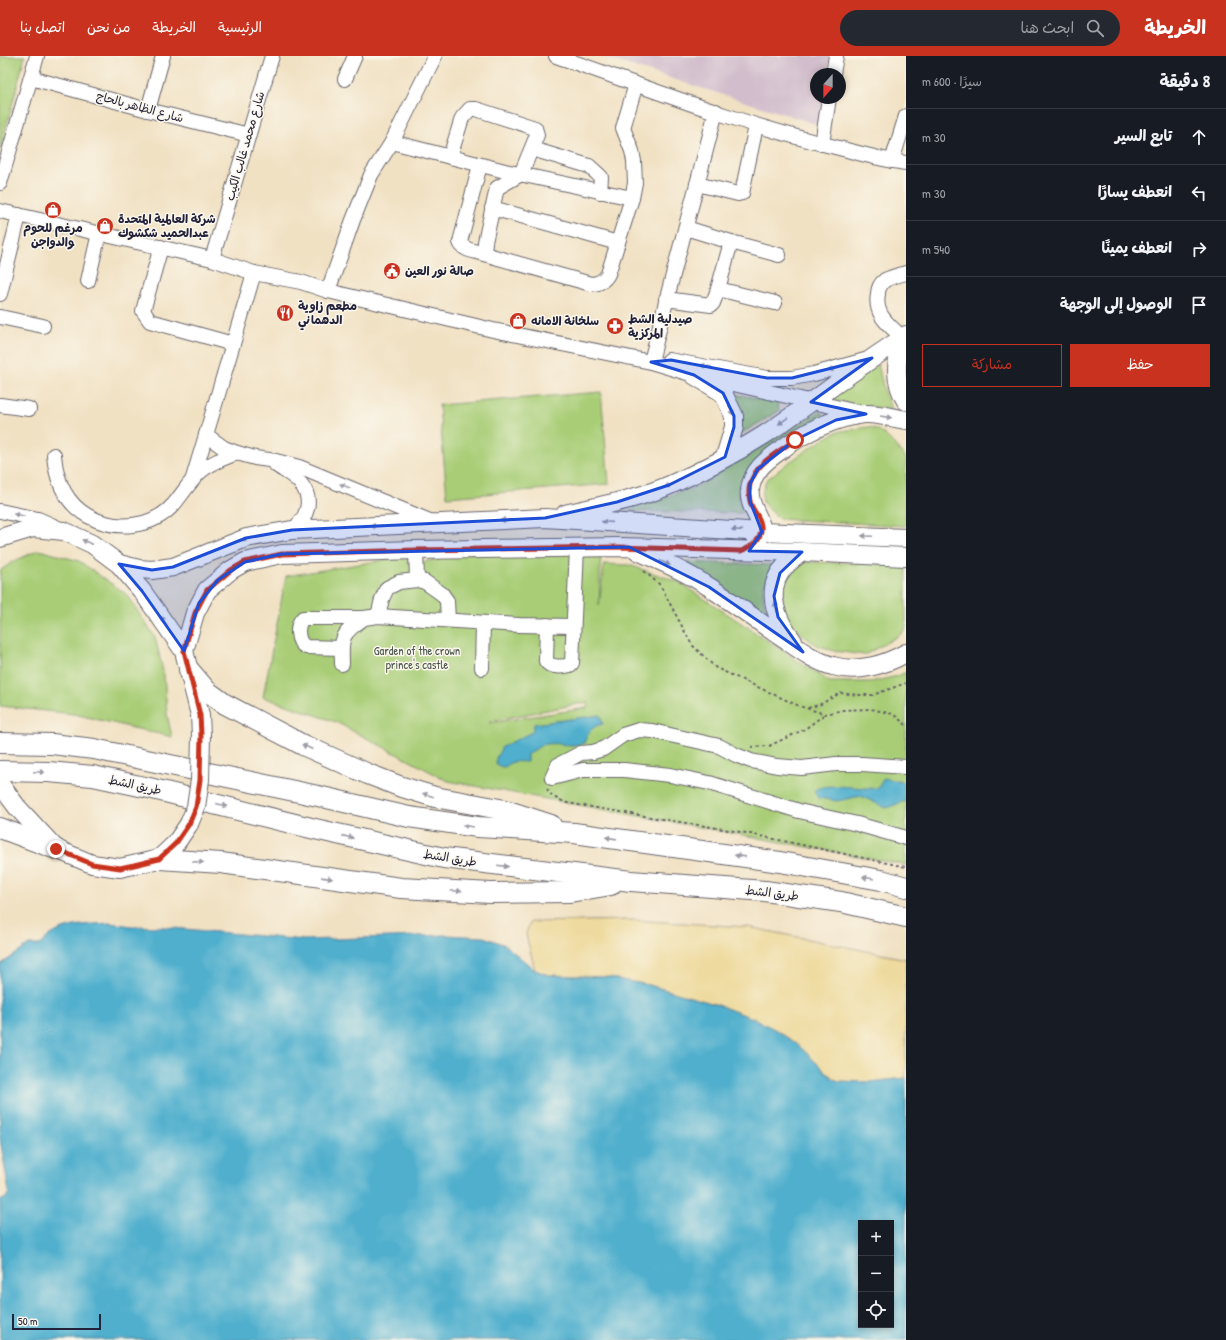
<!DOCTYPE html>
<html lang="ar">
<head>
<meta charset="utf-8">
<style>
	body { margin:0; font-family:"Patrick Hand","Playpen Sans Arabic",sans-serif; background:#242831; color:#f1f3f6; direction:rtl }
	.controls { position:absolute; right:12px; bottom:12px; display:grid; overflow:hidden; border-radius:0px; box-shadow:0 2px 6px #0003 }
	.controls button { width:36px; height:36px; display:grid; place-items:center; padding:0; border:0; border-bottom:1px solid #363941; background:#171b24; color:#f1f3f6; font:20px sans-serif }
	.compass { position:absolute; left:810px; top:12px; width:36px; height:36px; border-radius:50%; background:#171b24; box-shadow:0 2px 6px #0003; rotate:201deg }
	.scale { position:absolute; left:12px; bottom:10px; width:89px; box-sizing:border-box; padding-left:4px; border:2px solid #22223b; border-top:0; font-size:11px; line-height:14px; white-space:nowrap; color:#22223b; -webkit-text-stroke:3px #fbf7ec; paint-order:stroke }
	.stop { position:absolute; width:12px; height:12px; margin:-9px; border:3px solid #c8321e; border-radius:50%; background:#fff }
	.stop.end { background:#c8321e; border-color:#fff; box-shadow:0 1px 4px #0008 }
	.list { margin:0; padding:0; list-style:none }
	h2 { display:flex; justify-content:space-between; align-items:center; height:52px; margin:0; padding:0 16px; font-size:17px }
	h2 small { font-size:13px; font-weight:400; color:#9ea1a6 }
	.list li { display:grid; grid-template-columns:26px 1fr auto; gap:12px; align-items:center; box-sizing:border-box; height:56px; padding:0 16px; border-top:1px solid #363941 }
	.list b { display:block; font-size:15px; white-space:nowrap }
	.list em { font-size:13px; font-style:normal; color:#9ea1a6 }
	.actions { display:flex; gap:8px; padding:12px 16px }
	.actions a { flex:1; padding:9px 0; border:1px solid #c8321e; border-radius:0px; text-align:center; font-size:14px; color:#c8321e }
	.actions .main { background:#c8321e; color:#fff }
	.icon { flex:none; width:22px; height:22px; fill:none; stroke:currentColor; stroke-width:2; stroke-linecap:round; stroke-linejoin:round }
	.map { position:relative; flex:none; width:906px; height:1284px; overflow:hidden; direction:ltr }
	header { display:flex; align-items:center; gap:24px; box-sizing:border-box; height:56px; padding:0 20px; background:#c8321e; color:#fff }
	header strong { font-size:19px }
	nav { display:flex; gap:22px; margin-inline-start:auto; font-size:14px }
	.search { width:280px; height:36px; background:#242831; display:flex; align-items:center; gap:10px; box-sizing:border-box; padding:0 14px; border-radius:22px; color:#9ea1a6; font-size:15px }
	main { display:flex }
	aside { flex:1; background:#171b24 }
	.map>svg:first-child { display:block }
	.industrial { fill:#d1bdcc }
	.green { fill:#a8cd76; stroke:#657858; fill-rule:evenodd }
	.sand { fill:#eeda9e; stroke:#887e6c }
	.water { fill:#4fafcd; stroke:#386884; fill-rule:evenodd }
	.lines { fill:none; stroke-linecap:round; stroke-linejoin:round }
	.minor-casing { stroke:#6a656b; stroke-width:16 }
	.major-casing { stroke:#6a656b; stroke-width:20 }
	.highway-casing { stroke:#6a656b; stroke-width:22 }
	.path { stroke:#6a656b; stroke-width:2; stroke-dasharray:3 3; stroke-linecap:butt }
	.minor { stroke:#fff; stroke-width:14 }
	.major { stroke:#fff; stroke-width:18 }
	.highway { stroke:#fff; stroke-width:20 }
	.major-bridge-casing { stroke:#6a656b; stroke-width:20; stroke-linecap:butt }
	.major-bridge { stroke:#fff; stroke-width:18 }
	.oneway { fill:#9c9ca7 }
	.route { stroke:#c8321e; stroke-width:5 }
	.marked { fill:#1d4ed8; fill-opacity:0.2; stroke:#1d4ed8; stroke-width:3; stroke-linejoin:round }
	.labels { text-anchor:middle; stroke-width:3; stroke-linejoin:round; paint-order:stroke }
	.street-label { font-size:12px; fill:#22223b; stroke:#fbf7ec }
	.poi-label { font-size:12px; font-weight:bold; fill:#22223b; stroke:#fbf7ec; text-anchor:start }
	.park-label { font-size:12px; fill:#4a554d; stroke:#fbf7ec }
</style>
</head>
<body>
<header>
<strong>الخريطة</strong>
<div class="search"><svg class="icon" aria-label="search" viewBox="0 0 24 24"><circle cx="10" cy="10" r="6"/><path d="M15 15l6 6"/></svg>ابحث هنا</div>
<nav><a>الرئيسية</a><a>الخريطة</a><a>من نحن</a><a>اتصل بنا</a></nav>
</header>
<main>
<aside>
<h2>8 دقيقة<small>سيرًا · 600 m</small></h2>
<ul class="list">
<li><svg class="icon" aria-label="ahead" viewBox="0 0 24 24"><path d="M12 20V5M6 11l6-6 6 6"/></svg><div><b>تابع السير</b></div><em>30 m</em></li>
<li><svg class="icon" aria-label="left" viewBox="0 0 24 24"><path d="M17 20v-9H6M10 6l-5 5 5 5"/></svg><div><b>انعطف يسارًا</b></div><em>30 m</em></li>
<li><svg class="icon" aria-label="right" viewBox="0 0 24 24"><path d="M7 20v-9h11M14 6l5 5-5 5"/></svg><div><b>انعطف يمينًا</b></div><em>540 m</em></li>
<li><svg class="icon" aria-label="arrive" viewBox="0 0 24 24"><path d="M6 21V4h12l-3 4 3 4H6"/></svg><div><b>الوصول إلى الوجهة</b></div></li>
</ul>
<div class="actions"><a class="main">حفظ</a><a>مشاركة</a></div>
</aside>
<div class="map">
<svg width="906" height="1284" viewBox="0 0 906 1284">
	<rect width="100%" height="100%" fill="#fbf7ec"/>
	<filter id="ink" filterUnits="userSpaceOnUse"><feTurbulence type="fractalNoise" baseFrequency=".025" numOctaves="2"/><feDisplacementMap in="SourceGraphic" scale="8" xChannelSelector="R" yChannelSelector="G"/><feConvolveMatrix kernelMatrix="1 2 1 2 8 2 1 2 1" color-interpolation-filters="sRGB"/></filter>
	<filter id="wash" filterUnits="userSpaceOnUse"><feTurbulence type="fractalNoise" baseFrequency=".012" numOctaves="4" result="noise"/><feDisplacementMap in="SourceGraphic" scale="16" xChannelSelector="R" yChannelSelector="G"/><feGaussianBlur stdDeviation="0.9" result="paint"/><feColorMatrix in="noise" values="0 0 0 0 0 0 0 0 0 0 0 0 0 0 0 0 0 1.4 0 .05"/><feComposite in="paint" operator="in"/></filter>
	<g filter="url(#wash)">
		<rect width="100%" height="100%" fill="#f1e1c3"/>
		<polygon class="industrial" points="600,0 831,0 828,18 816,18 816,42 824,42 819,69"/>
		<g class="green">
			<polygon points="0,0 25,0 0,95"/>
			<polygon points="878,308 885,338 892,354 828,344"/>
			<polygon points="601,336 609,428 447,441 439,349"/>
			<polygon points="727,337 777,346 779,355 738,379"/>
			<polygon points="819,356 824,358 801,372 750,414 742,429 739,443 743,457 625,455 698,430"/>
			<path d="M868 371C884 373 895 390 906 402V470L779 463 763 447 762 438 766 424 788 407 813 390 836 376Z"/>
			<polygon points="39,494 79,505 126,538 155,581 164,619 167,658 172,681 74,658 0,650 0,515 12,506"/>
			<path d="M601 496 599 550 604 508 629 509 679 526 830 626H870L898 620 906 616V809L448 725 336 666 263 641 286 520 408 500V507L437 504 436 497ZM588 646 587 652 489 667 491 665Z"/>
			<path d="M679 506 774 509C771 515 767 521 765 527 760 539 766 553 769 565Z"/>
			<polygon points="799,506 906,508 906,572 900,579 865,599 834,595 814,588 789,568 782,555 782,526"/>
		</g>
		<polygon class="sand" points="630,864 748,871 906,903 906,1022 869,1026 838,1025 829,1019 797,988 776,974 755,963 718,949 649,929 605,921 548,919 535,914 526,878 530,866"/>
		<g class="water">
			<path d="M600 659 603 668C591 670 588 677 584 687 572 692 559 686 546 688 537 690 534 696 527 698V706C523 706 517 705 513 706 505 708 507 715 496 708V702L502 691 532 676 534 668Z"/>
			<path d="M884 722 906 727V745L886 752 861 740 837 745 818 742 814 735C823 725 864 734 878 732Z"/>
			<path d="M110 867 132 870 164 871 304 884 446 879 484 881 505 889 535 914 548 919 605 921 649 929 718 949 755 963 776 974 797 988 829 1019 838 1025 869 1026 906 1022V1284H0V1145L6 1142 9 1136 0 1083V909L29 889H40C58 867 84 869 110 867ZM861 1167H891V1269H861Z"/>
		</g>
	</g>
	<g filter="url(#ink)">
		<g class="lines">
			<g class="minor-casing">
				<g id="minor">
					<path d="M556 0C648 32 740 68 835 91 859 97 882 104 906 107"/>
					<polyline points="833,18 836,0"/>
					<polyline points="31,22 148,54 249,79"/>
					<polyline points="345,23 355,0"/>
					<polyline points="148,54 163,0"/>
					<polyline points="392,86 505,115 632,142"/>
					<polyline points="822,88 829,42"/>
					<polyline points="532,93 589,110 601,121 600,136"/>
					<path d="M450 101 462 62 470 53H476L535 72 537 79 521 118 497 132 485 186 484 198 591 228C599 228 604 225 608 218L632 142 635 127 634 105 632 95 623 72 636 28"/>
					<polyline points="892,105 906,60"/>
					<path d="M480 109 460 186C463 195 476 195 484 198"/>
					<polyline points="0,127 37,0"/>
					<polyline points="697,128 738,138 742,137 756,70"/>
					<polyline points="492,152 618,187"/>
					<polyline points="0,155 212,203 254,217 301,226 328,235 493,274 651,306 694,319 862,357"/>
					<polyline points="686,172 731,186 779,199"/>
					<polyline points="731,186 718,233 775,247"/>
					<polyline points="161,191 143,255 150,265 233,288"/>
					<polyline points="212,203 272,0"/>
					<polyline points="254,217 206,379 224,392 237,397 255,402 276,405 299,411 432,466"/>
					<polyline points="88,225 99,177"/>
					<polyline points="328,235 353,164 371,119 392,86 435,0"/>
					<polyline points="0,238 19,159"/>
					<polyline points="666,243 711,249 713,247 718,233"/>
					<polyline points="0,261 43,270"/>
					<path d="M903 282C889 269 874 259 878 238 878 232 880 228 885 224 891 221 899 219 906 217"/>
					<polyline points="669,304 767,322 792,322 814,318 865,304"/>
					<path d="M651 306C671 222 695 139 716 55"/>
					<polyline points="0,349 29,353"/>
					<path d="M54 399C56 423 65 447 88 460 115 475 152 473 174 448 183 437 191 424 201 415 212 406 224 402 237 397"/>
					<path d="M276 409C284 415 295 420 301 428 314 444 307 463 292 474"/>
					<polyline points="193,422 206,379"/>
					<polyline points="0,455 38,463 56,471"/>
					<polyline points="416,494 417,524"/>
					<polyline points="378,560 382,543 387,532 399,526 417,524 425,526 442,538 447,545 448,564"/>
					<path d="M547 569 546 605C550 612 563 611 570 609L572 607 577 491"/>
					<path d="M341 592 306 591C296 586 296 569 303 562H364L378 560 519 569 573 570"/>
					<path d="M342 608C341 581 341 578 364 562"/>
					<polyline points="482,612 483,567"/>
					<polyline points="906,711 862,708 836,708 802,712 777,710 751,705 736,699 719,690 652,675 639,674 623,679 603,693 593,696 581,697 558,709 552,722 583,714 624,714 670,719 709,727 799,755 857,768 906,782"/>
				</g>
			</g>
			<g class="major-casing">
				<g id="major">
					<path d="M903 282C896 305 893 324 906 345"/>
					<polyline points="694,319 723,337 734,360 734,371 725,401"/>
					<path d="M565 458C599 450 638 443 670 429 702 415 734 398 764 379 811 348 855 312 903 282L906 279"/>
					<polyline points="0,482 33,472 64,475 92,488 119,508 142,535 184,595 200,659 201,679"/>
					<path d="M757 485C770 466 747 455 750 434 752 416 764 406 778 396 803 377 831 362 864 358 876 357 894 362 906 364"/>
					<path d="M638 495C663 506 688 517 711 532 733 547 756 563 778 579 795 590 813 605 833 610 857 617 885 609 906 597"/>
					<polyline points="119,508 139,513 152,514 173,511 246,482 292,474 545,462 762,476 906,482"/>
					<path d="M793 585C778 567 765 537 781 515 787 507 794 502 802 496"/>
					<polyline points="184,595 195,557 207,534 231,514 245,506 282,498 416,494 619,491 802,496 906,501"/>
					<polyline points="0,728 17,751 56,793 92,808 120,812 159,803 176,787 189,768"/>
				</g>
			</g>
			<g class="highway-casing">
				<g id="highway">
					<polyline points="189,614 207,635 225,648 303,689 368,718 399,730 435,741 505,754 551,769"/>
					<polyline points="0,687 52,688 94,693 318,740 409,761 478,771 574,777 780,806 881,824 906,831"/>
					<polyline points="0,715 48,716 93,720 149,732 315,773 444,802 631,825 765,835 841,846 906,861"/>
					<polyline points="0,772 56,793"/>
					<polyline points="159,803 221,807 401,832 491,837 570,836 611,829"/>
				</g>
			</g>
			<g class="path">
				<polyline points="644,515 660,529 692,589 716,612 799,650 825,658 843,654 871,653 893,658 906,669"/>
				<polyline points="808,652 821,648 840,637 860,639 873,639 906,627"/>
				<polyline points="751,691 769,690 805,673 825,658"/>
				<polyline points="547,733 553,741 567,747 746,777 906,811"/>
			</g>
			<use href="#minor" class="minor"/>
			<use href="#major" class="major"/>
			<use href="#highway" class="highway"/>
			<g class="major-bridge-casing">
				<polyline id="major-bridge" points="189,768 196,751 200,724 201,679"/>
			</g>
			<use href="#major-bridge" class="major-bridge"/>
		</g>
		<defs><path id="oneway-solid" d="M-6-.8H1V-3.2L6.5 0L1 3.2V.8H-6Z"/></defs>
		<g class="oneway">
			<use href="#oneway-solid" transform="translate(706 310) rotate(-169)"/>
			<use href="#oneway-solid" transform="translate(834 313) rotate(164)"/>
			<use href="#oneway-solid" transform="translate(731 354) rotate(65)"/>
			<use href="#oneway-solid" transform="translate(886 361) rotate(9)"/>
			<use href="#oneway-solid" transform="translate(783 365) rotate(145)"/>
			<use href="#oneway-solid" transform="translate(670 429) rotate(158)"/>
			<use href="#oneway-solid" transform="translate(345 430) rotate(-158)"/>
			<use href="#oneway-solid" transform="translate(19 459) rotate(-168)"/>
			<use href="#oneway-solid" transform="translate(506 464) rotate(178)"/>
			<use href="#oneway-solid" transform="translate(607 466) rotate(-176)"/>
			<use href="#oneway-solid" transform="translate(376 470) rotate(177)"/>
			<use href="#oneway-solid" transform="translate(737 474) rotate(-176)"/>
			<use href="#oneway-solid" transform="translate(867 480) rotate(-178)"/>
			<use href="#oneway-solid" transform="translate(247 483) rotate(165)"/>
			<use href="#oneway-solid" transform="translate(87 486) rotate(-154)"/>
			<use href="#oneway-solid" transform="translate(665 507) rotate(24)"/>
			<use href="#oneway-solid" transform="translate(776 551) rotate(-102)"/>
			<use href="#oneway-solid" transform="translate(164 565) rotate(-125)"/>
			<use href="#oneway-solid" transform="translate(307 691) rotate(-155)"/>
			<use href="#oneway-solid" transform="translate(39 716) rotate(3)"/>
			<use href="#oneway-solid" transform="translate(428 739) rotate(-163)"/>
			<use href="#oneway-solid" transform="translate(222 749) rotate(15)"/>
			<use href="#oneway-solid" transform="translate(468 770) rotate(-171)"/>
			<use href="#oneway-solid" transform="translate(348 781) rotate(13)"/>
			<use href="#oneway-solid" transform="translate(611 782) rotate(-172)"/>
			<use href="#oneway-solid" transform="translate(740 800) rotate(-172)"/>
			<use href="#oneway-solid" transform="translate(198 806) rotate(4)"/>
			<use href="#oneway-solid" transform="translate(503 810) rotate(7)"/>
			<use href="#oneway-solid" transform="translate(327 822) rotate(8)"/>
			<use href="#oneway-solid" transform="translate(868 822) rotate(-170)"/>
			<use href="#oneway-solid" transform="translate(456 835) rotate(3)"/>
		</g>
	</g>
	<g class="lines" filter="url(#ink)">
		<path class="route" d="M56 793 92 808 120 812 134 809 159 803 176 787 189 768 196 751 200 724 201 679 200 659 184 595 195 557 207 534 231 514 245 506 282 498 416 494 619 491 741 495C758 489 767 476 757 459 754 454 751 451 750 445 748 437 749 428 753 421 760 405 781 394 795 384"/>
	</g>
	<path class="marked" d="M872 302 811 346 866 358 836 364 795 384 758 413 750 428V445L762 476 749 495 802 496 780 517 774 540 778 561 803 596 709 531 629 491 282 498 245 506 218 524 199 547 184 595 142 535 119 508 152 514 173 511 246 482 292 474 545 462 617 446 669 429 725 401 734 371V360L723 337 694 319 651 306 671 304 767 322H792Z"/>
	<defs>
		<g id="shop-disc" transform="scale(0.9)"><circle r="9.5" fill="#c8321e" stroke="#fbf7ec"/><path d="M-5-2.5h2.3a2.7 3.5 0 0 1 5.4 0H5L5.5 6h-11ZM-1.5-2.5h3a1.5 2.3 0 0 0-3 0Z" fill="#fff"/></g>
		<g id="civic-disc" transform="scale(0.9)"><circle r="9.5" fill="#c8321e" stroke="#fbf7ec"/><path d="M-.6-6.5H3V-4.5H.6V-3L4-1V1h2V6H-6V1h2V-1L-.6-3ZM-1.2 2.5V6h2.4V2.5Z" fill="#fff"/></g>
		<g id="restaurant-disc" transform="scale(0.9)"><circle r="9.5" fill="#c8321e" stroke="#fbf7ec"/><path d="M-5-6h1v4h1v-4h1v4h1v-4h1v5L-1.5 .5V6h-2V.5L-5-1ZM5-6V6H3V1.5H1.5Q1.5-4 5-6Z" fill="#fff"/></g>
		<g id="pharmacy-disc" transform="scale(0.9)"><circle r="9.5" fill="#c8321e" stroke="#fbf7ec"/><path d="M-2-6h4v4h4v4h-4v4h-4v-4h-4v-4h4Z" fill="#fff"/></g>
	</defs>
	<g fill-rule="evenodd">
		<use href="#shop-disc" x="53" y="154"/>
		<use href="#shop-disc" x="105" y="170"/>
		<use href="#civic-disc" x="392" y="215"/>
		<use href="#restaurant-disc" x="285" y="257"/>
		<use href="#shop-disc" x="518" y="265"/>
		<use href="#pharmacy-disc" x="615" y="270"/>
	</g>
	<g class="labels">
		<g class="street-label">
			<text transform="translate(140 51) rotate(15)" y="4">شارع الظاهر بالحاج</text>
			<text transform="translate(245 90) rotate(-74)" y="4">شارع محمد غالب الكيب</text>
			<text transform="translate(135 729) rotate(12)" y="4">طريق الشط</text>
			<text transform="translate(450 802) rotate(9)" y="4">طريق الشط</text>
			<text transform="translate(772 837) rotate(7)" y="4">طريق الشط</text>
		</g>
		<g class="poi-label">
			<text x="118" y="167">شركة العالمية المتحدة<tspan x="118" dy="14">عبدالحميد شكشوك</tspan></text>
			<text x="53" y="176" text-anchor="middle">مرغم للحوم<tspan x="53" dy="14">والدواجن</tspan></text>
			<text x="405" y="219">صالة نور العين</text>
			<text x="298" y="254">مطعم زاوية<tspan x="298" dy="14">الدهماني</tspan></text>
			<text x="628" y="267">صيدلية الشط<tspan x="628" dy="14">المركزية</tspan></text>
			<text x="531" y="269">سلخانة الامانه</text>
		</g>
		<g class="park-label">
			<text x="417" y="599">Garden of the crown<tspan x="417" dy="14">prince's castle</tspan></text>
		</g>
	</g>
</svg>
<div class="controls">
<button>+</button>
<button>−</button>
<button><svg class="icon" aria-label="locate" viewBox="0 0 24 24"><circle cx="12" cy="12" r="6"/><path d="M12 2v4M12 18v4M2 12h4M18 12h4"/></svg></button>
</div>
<svg class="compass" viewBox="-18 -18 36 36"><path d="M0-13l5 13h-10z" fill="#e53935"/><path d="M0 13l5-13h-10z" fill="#9ea1a6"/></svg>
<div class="scale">50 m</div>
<div class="stop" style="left:795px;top:384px"></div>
<div class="stop end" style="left:56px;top:793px"></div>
</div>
</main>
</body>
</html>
